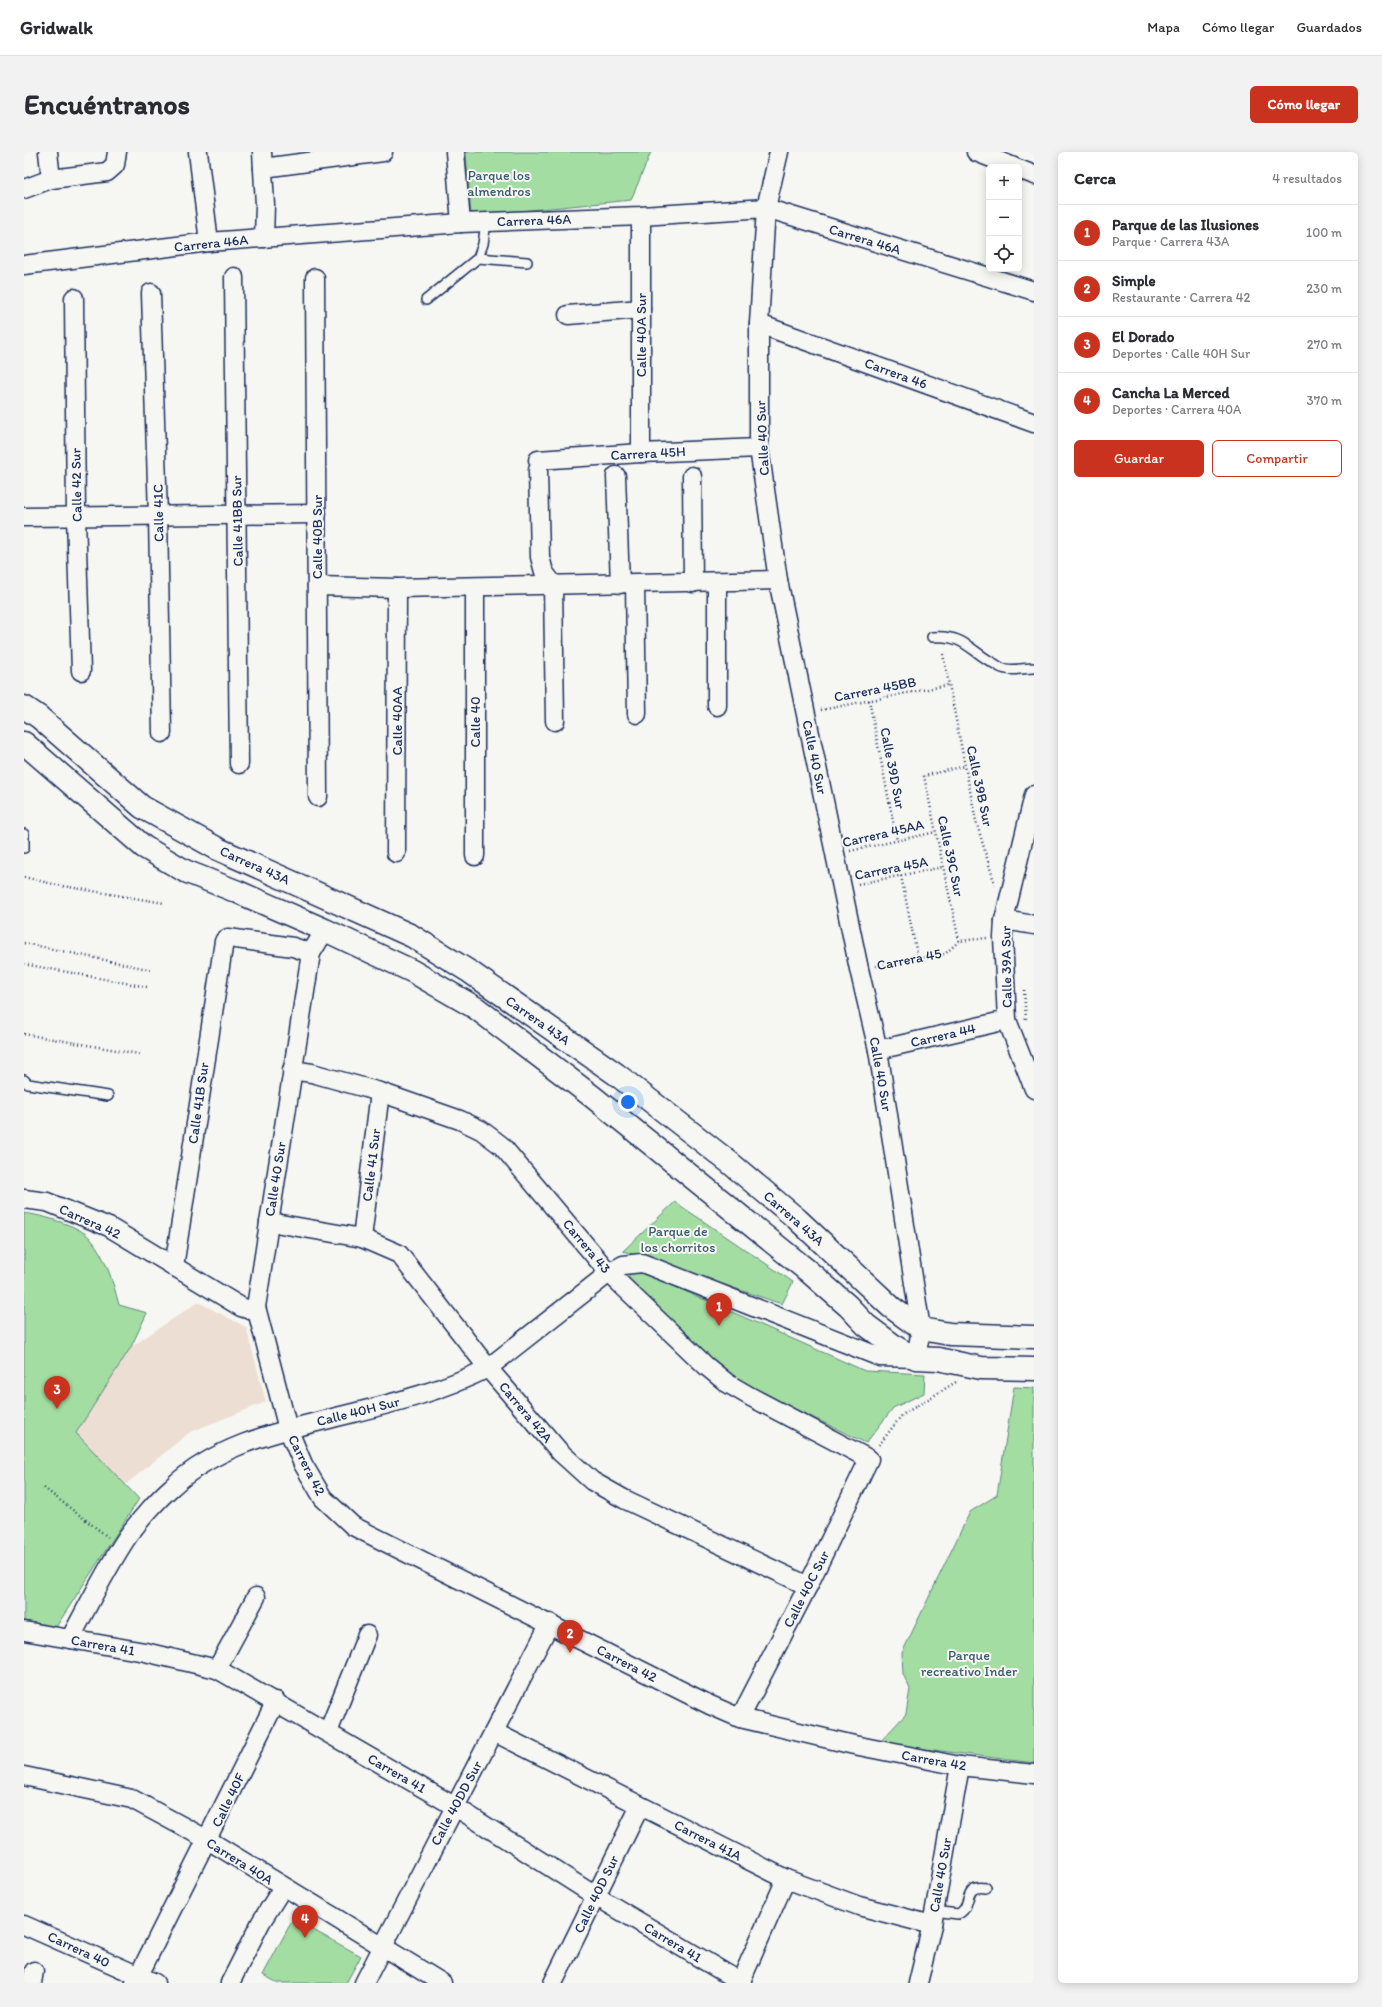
<!DOCTYPE html>
<html lang="es">
<head>
<meta charset="utf-8">
<style>
	body { margin:0; font-family:Itim,sans-serif; background:#f2f2f3; color:#2b2b33 }
	.controls { position:absolute; right:12px; top:12px; display:grid; overflow:hidden; border-radius:6px; box-shadow:0 2px 10px #0003 }
	.controls button { width:36px; height:36px; display:grid; place-items:center; padding:0; border:0; border-bottom:1px solid #e1e1e2; background:#fff; color:#2b2b33; font:20px sans-serif }
	.you { position:absolute; left:604px; top:950px; width:14px; height:14px; margin:-10px; border:3px solid #fff; border-radius:50%; background:#1a73e8; box-shadow:0 0 0 6px #1a73e833 }
	.badge { display:grid; place-items:center; width:26px; height:26px; border-radius:50%; background:#c8321e; color:#fff; font-size:13px; font-weight:700 }
	.pin { position:absolute; translate:-50% -33px; filter:drop-shadow(0 1px 2px #0008) }
	.pin::after { content:''; position:absolute; top:21px; width:14px; height:12px; background:inherit; clip-path:polygon(0 0,100% 0,50% 100%) }
	.list { margin:0; padding:0; list-style:none }
	h2 { display:flex; justify-content:space-between; align-items:center; height:52px; margin:0; padding:0 16px; font-size:17px }
	h2 small { font-size:13px; font-weight:400; color:#7c7c81 }
	.list li { display:grid; grid-template-columns:26px 1fr auto; gap:12px; align-items:center; box-sizing:border-box; height:56px; padding:0 16px; border-top:1px solid #e1e1e2 }
	.list b { display:block; font-size:15px; white-space:nowrap }
	.list p { margin:0; font-size:13px; white-space:nowrap; color:#7c7c81 }
	.list em { font-size:13px; font-style:normal; color:#7c7c81 }
	.actions { display:flex; gap:8px; padding:12px 16px }
	.actions a { flex:1; padding:9px 0; border:1px solid #c8321e; border-radius:6px; text-align:center; font-size:14px; color:#c8321e }
	.actions .main { background:#c8321e; color:#fff }
	.icon { flex:none; width:22px; height:22px; fill:none; stroke:currentColor; stroke-width:2; stroke-linecap:round; stroke-linejoin:round }
	.map { position:relative; flex:none; width:1010px; height:1831px; overflow:hidden; border-radius:6px }
	header { display:flex; align-items:center; gap:24px; box-sizing:border-box; height:56px; padding:0 20px; background:#fff; border-bottom:1px solid #e1e1e2 }
	header strong { font-size:19px }
	nav { display:flex; gap:22px; margin-inline-start:auto; font-size:14px }
	.intro { display:flex; align-items:center; justify-content:space-between; box-sizing:border-box; height:96px; padding:0 24px }
	h1 { margin:0; font-size:28px }
	.button { padding:10px 18px; border-radius:6px; background:#c8321e; color:#fff; font-size:14px; font-weight:700 }
	main { display:flex; gap:24px; padding:0 24px }
	aside { flex:1; background:#fff; border-radius:6px; box-shadow:0 2px 10px #0003 }
	.map>svg:first-child { display:block }
	.built { fill:#edded3 }
	.green { fill:#a3dda2; stroke:#5f8680 }
	.lines { fill:none; stroke-linecap:round; stroke-linejoin:round }
	.lane-casing { stroke:#1b2f5e; stroke-width:12 }
	.street-casing { stroke:#1b2f5e; stroke-width:21 }
	.primary-casing { stroke:#1b2f5e; stroke-width:25 }
	.path { stroke:#1b2f5e; stroke-width:2.5; stroke-dasharray:1 3; stroke-linecap:butt }
	.lane { stroke:#f6f6f2; stroke-width:9 }
	.street { stroke:#f6f6f2; stroke-width:18 }
	.primary { stroke:#f6f6f2; stroke-width:22 }
	.labels { text-anchor:middle; stroke-width:4; stroke-linejoin:round; paint-order:stroke }
	.park-label { font-size:14px; fill:#3d5a6f; stroke:#f6f6f2 }
	.street-label { font-size:14px; fill:#1b2f5e; stroke:#f6f6f2 }
</style>
</head>
<body>
<header>
<strong>Gridwalk</strong>
<nav><a>Mapa</a><a>Cómo llegar</a><a>Guardados</a></nav>
</header>
<div class="intro"><h1>Encuéntranos</h1><a class="button">Cómo llegar</a></div>
<main>
<div class="map">
<svg width="1010" height="1831" viewBox="0 0 1010 1831">
	<rect width="100%" height="100%" fill="#f6f6f2"/>
	<filter id="ink" filterUnits="userSpaceOnUse"><feTurbulence type="fractalNoise" baseFrequency=".025" numOctaves="2"/><feDisplacementMap in="SourceGraphic" scale="8" xChannelSelector="R" yChannelSelector="G"/><feConvolveMatrix kernelMatrix="1 2 1 2 8 2 1 2 1" color-interpolation-filters="sRGB"/></filter>
	<g filter="url(#ink)">
		<polygon class="built" points="174,1150 222,1175 242,1250 166,1280 101,1333 52,1281 107,1195"/>
		<g class="green">
			<polygon points="442,0 627,0 607,48 447,64"/>
			<polygon points="651,1050 769,1130 758,1152 599,1099"/>
			<path d="M0 1061C16 1063 55 1073 66 1086 82 1105 89 1130 95 1153L123 1161 107 1195 52 1281 115 1347 32 1475 0 1469Z"/>
			<polygon points="611,1117 841,1219 901,1222 900,1241 869,1256 842,1291 715,1230 600,1129"/>
			<polygon points="990,1235 1010,1236 1010,1611 855,1591 882,1562 886,1537 879,1522 878,1501 946,1360 973,1343"/>
			<polygon points="269,1767 337,1804 322,1831 254,1831 239,1823"/>
		</g>
		<g class="lines">
			<g class="lane-casing">
				<g id="lane">
					<polyline points="454,106 503,110"/>
					<polyline points="402,148 454,106 459,92 462,70"/>
					<path d="M908 485C940 482 946 499 971 512 974 514 978 517 982 517 991 519 1001 516 1010 516"/>
					<polyline points="0,682 0,696"/>
					<polyline points="0,928 4,932 84,944"/>
					<path d="M910 1759 934 1762C950 1755 937 1732 962 1736"/>
				</g>
			</g>
			<g class="street-casing">
				<g id="street">
					<polyline points="24,0 27,27"/>
					<polyline points="174,0 185,90"/>
					<polyline points="238,0 241,53 240,86"/>
					<polyline points="431,0 437,71"/>
					<polyline points="952,0 990,15"/>
					<polyline points="239,16 359,0"/>
					<polyline points="995,17 1010,23"/>
					<polyline points="0,37 27,27 83,20 91,13 93,0"/>
					<polyline points="0,113 185,90 437,71 617,64 742,56 1010,139"/>
					<polyline points="210,125 215,612"/>
					<polyline points="291,126 294,645"/>
					<polyline points="127,141 134,364 138,581"/>
					<polyline points="50,146 52,365 57,519"/>
					<polyline points="544,163 617,157"/>
					<polyline points="735,172 1010,271"/>
					<polyline points="617,301 617,64"/>
					<polyline points="514,308 617,301 735,296"/>
					<polyline points="514,318 516,405 520,420 529,432 531,569"/>
					<polyline points="592,324 596,432"/>
					<polyline points="668,324 669,431"/>
					<polyline points="0,365 293,362"/>
					<polyline points="693,430 693,554"/>
					<polyline points="611,432 613,562"/>
					<polyline points="293,434 373,436 754,428"/>
					<polyline points="451,435 451,704"/>
					<polyline points="1010,643 980,768 979,785 983,868 1010,937"/>
					<polyline points="372,701 373,436"/>
					<polyline points="980,768 1010,773"/>
					<polyline points="301,778 287,801 232,1155 264,1277 279,1312 299,1346 329,1374 686,1553 716,1566 830,1593 936,1614 1010,1622"/>
					<polyline points="854,898 983,868"/>
					<polyline points="268,918 288,921 356,940 436,968 457,978 478,994 585,1121 682,1214 703,1231 727,1245 845,1307 784,1434 716,1566"/>
					<polyline points="0,1047 23,1050 85,1075 217,1155 226,1158 232,1155"/>
					<polyline points="245,1070 338,1086 375,1102 464,1216 536,1300 568,1329 600,1347 784,1434"/>
					<polyline points="338,1086 356,940"/>
					<polyline points="150,1115 200,789 204,786 212,787 269,795 287,801"/>
					<polyline points="0,1479 121,1500 193,1517 430,1654 570,1743 718,1831"/>
					<path d="M46 1487C64 1454 81 1419 102 1387 111 1373 135 1346 148 1335 189 1296 247 1281 301 1268 356 1254 413 1242 464 1216L585 1121 599 1113 618 1111 856 1205 892 1206 897 1177 854 898 835 817 754 428 735 296V172L742 56 755 0"/>
					<polyline points="193,1517 232,1445"/>
					<polyline points="304,1580 343,1483"/>
					<polyline points="470,1580 762,1727 835,1754 908,1773"/>
					<polyline points="0,1624 108,1647 184,1688 418,1831"/>
					<polyline points="0,1773 131,1831"/>
					<polyline points="8,1831 10,1819"/>
					<polyline points="111,1831 252,1549"/>
					<polyline points="206,1831 237,1770 259,1735"/>
					<polyline points="340,1831 526,1471"/>
					<polyline points="529,1831 616,1654"/>
					<polyline points="716,1831 762,1727"/>
					<polyline points="894,1831 908,1773 936,1614"/>
				</g>
			</g>
			<g class="primary-casing">
				<g id="primary">
					<polyline points="0,555 15,565 118,655 194,697 388,784 446,820 592,922 705,1010 773,1067 867,1155 897,1177 926,1182 1010,1185"/>
					<polyline points="0,591 120,695 161,719 214,740 301,778 388,819 452,856 569,945 784,1119 824,1154 842,1173 873,1196 892,1206 914,1207 957,1216 1010,1217"/>
				</g>
			</g>
			<g class="path">
				<polyline points="919,502 952,669 971,733"/>
				<polyline points="845,548 873,689"/>
				<polyline points="797,558 924,533"/>
				<polyline points="826,699 912,680"/>
				<polyline points="877,724 894,807"/>
				<polyline points="0,725 33,733 140,751"/>
				<polyline points="834,732 919,715"/>
				<polyline points="935,789 900,624 941,614"/>
				<polyline points="0,791 128,818"/>
				<polyline points="0,812 123,835"/>
				<polyline points="852,814 921,802 935,789 963,786"/>
				<polyline points="1000,838 1002,867"/>
				<polyline points="0,882 115,902"/>
				<polyline points="855,1293 878,1263 932,1230"/>
				<polyline points="20,1336 84,1385"/>
			</g>
			<use href="#lane" class="lane"/>
			<use href="#street" class="street"/>
			<use href="#primary" class="primary"/>
		</g>
	</g>
	<g class="labels">
		<g class="park-label">
			<text x="475" y="28">Parque los<tspan x="475" dy="16">almendros</tspan></text>
			<text x="654" y="1084">Parque de<tspan x="654" dy="16">los chorritos</tspan></text>
			<text x="945" y="1508">Parque<tspan x="945" dy="16">recreativo Inder</tspan></text>
		</g>
		<g class="street-label">
			<text transform="translate(510 68) rotate(-2)" y="5">Carrera 46A</text>
			<text transform="translate(841 87) rotate(17)" y="5">Carrera 46A</text>
			<text transform="translate(187 91) rotate(-6)" y="5">Carrera 46A</text>
			<text transform="translate(617 183) rotate(-90)" y="5">Calle 40A Sur</text>
			<text transform="translate(872 221) rotate(20)" y="5">Carrera 46</text>
			<text transform="translate(738 286) rotate(-93)" y="5">Calle 40 Sur</text>
			<text transform="translate(624 301) rotate(-3)" y="5">Carrera 45H</text>
			<text transform="translate(52 333) rotate(-91)" y="5">Calle 42 Sur</text>
			<text transform="translate(134 361) rotate(-91)" y="5">Calle 41C</text>
			<text transform="translate(213 369) rotate(-91)" y="5">Calle 41BB Sur</text>
			<text transform="translate(293 385) rotate(-90)" y="5">Calle 40B Sur</text>
			<text transform="translate(851 537) rotate(-11)" y="5">Carrera 45BB</text>
			<text transform="translate(373 569) rotate(-90)" y="5">Calle 40AA</text>
			<text transform="translate(451 570) rotate(-90)" y="5">Calle 40</text>
			<text transform="translate(791 605) rotate(78)" y="5">Calle 40 Sur</text>
			<text transform="translate(869 616) rotate(79)" y="5">Calle 39D Sur</text>
			<text transform="translate(956 634) rotate(78)" y="5">Calle 39B Sur</text>
			<text transform="translate(859 681) rotate(-13)" y="5">Carrera 45AA</text>
			<text transform="translate(927 704) rotate(78)" y="5">Calle 39C Sur</text>
			<text transform="translate(231 713) rotate(24)" y="5">Carrera 43A</text>
			<text transform="translate(867 716) rotate(-11)" y="5">Carrera 45A</text>
			<text transform="translate(885 807) rotate(-11)" y="5">Carrera 45</text>
			<text transform="translate(982 815) rotate(-91)" y="5">Calle 39A Sur</text>
			<text transform="translate(514 868) rotate(35)" y="5">Carrera 43A</text>
			<text transform="translate(919 883) rotate(-13)" y="5">Carrera 44</text>
			<text transform="translate(857 922) rotate(80)" y="5">Calle 40 Sur</text>
			<text transform="translate(174 951) rotate(-82)" y="5">Calle 41B Sur</text>
			<text transform="translate(347 1013) rotate(-83)" y="5">Calle 41 Sur</text>
			<text transform="translate(251 1027) rotate(-81)" y="5">Calle 40 Sur</text>
			<text transform="translate(770 1066) rotate(41)" y="5">Carrera 43A</text>
			<text transform="translate(66 1069) rotate(24)" y="5">Carrera 42</text>
			<text transform="translate(563 1094) rotate(50)" y="5">Carrera 43</text>
			<text transform="translate(334 1259) rotate(-14)" y="5">Calle 40H Sur</text>
			<text transform="translate(502 1260) rotate(50)" y="5">Carrera 42A</text>
			<text transform="translate(283 1313) rotate(63)" y="5">Carrera 42</text>
			<text transform="translate(782 1437) rotate(-63)" y="5">Calle 40C Sur</text>
			<text transform="translate(79 1493) rotate(10)" y="5">Carrera 41</text>
			<text transform="translate(603 1511) rotate(27)" y="5">Carrera 42</text>
			<text transform="translate(910 1608) rotate(10)" y="5">Carrera 42</text>
			<text transform="translate(373 1621) rotate(30)" y="5">Carrera 41</text>
			<text transform="translate(204 1648) rotate(-64)" y="5">Calle 40F</text>
			<text transform="translate(432 1651) rotate(-62)" y="5">Calle 40DD Sur</text>
			<text transform="translate(684 1688) rotate(27)" y="5">Carrera 41A</text>
			<text transform="translate(216 1709) rotate(32)" y="5">Carrera 40A</text>
			<text transform="translate(916 1723) rotate(-80)" y="5">Calle 40 Sur</text>
			<text transform="translate(572 1742) rotate(-64)" y="5">Calle 40D Sur</text>
			<text transform="translate(649 1790) rotate(31)" y="5">Carrera 41</text>
			<text transform="translate(55 1797) rotate(25)" y="5">Carrera 40</text>
		</g>
	</g>
</svg>
<div class="controls">
<button>+</button>
<button>−</button>
<button><svg class="icon" aria-label="locate" viewBox="0 0 24 24"><circle cx="12" cy="12" r="6"/><path d="M12 2v4M12 18v4M2 12h4M18 12h4"/></svg></button>
</div>
<div class="you"></div>
<div class="pin badge" style="left:695px;top:1174px">1</div>
<div class="pin badge" style="left:546px;top:1501px">2</div>
<div class="pin badge" style="left:33px;top:1257px">3</div>
<div class="pin badge" style="left:281px;top:1786px">4</div>
</div>
<aside>
<h2>Cerca<small>4 resultados</small></h2>
<ul class="list">
<li><span class="badge">1</span><div><b>Parque de las Ilusiones</b><p>Parque · Carrera 43A</p></div><em>100 m</em></li>
<li><span class="badge">2</span><div><b>Simple</b><p>Restaurante · Carrera 42</p></div><em>230 m</em></li>
<li><span class="badge">3</span><div><b>El Dorado</b><p>Deportes · Calle 40H Sur</p></div><em>270 m</em></li>
<li><span class="badge">4</span><div><b>Cancha La Merced</b><p>Deportes · Carrera 40A</p></div><em>370 m</em></li>
</ul>
<div class="actions"><a class="main">Guardar</a><a>Compartir</a></div>
</aside>
</main>
</body>
</html>
